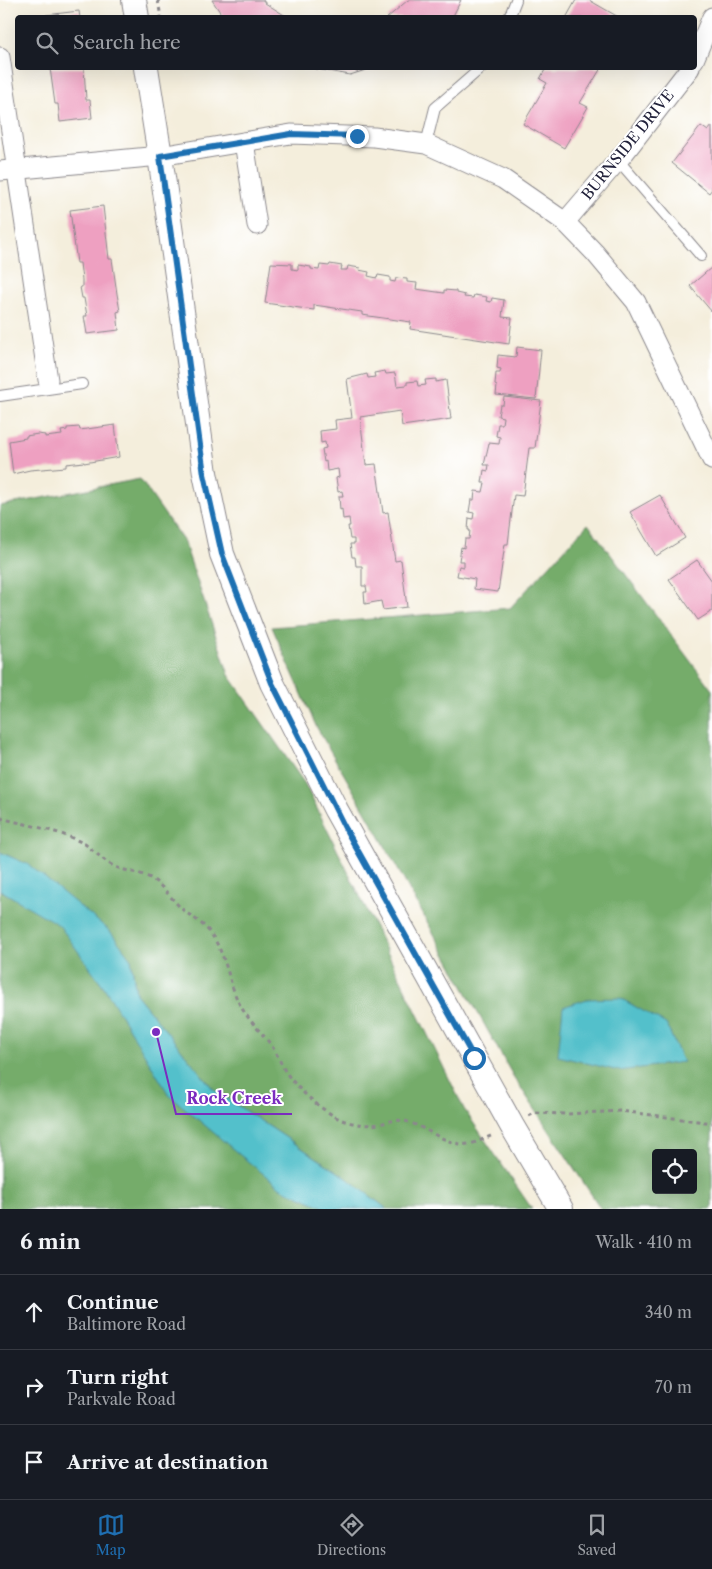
<!DOCTYPE html>
<html lang="en">
<head>
<meta charset="utf-8">
<style>
	body { margin:0; font-family:"Libre Caslon Text",serif; background:#20242c; color:#f1f3f6 }
	.controls { position:absolute; right:15px; bottom:15px; display:grid; overflow:hidden; border-radius:5px; box-shadow:0 5px 20px #0002 }
	.controls button { width:45px; height:45px; display:grid; place-items:center; padding:0; border:0; border-bottom:1px solid #363941; background:#171b24; color:#f1f3f6; font:25px sans-serif }
	.stop { position:absolute; width:15px; height:15px; margin:-11px; border:4px solid #1f6fb2; border-radius:50%; background:#fff }
	.stop.end { background:#1f6fb2; border-color:#fff; box-shadow:0 1px 5px #0008 }
	.list { margin:0; padding:0; list-style:none }
	h2 { display:flex; justify-content:space-between; align-items:center; height:65px; margin:0; padding:0 20px; font-size:21px }
	h2 small { font-size:16px; font-weight:400; color:#9ea1a6 }
	.list li { display:grid; grid-template-columns:32px 1fr auto; gap:15px; align-items:center; box-sizing:border-box; height:75px; padding:0 20px; border-top:1px solid #363941 }
	.list b { display:block; font-size:19px; white-space:nowrap }
	.list p { margin:0; font-size:16px; white-space:nowrap; color:#9ea1a6 }
	.list em { font-size:16px; font-style:normal; color:#9ea1a6 }
	.icon { flex:none; width:28px; height:28px; fill:none; stroke:currentColor; stroke-width:2; stroke-linecap:round; stroke-linejoin:round }
	.map { position:relative; flex:none; width:712px; height:1209px; overflow:hidden }
	.search { position:absolute; background:#171b24; box-shadow:0 5px 20px #0002; left:15px; right:15px; top:15px; height:55px; display:flex; align-items:center; gap:12px; box-sizing:border-box; padding:0 18px; border-radius:5px; color:#9ea1a6; font-size:19px }
	.sheet { height:290px; background:#171b24 }
	nav { display:flex; justify-content:space-around; align-items:center; box-sizing:border-box; height:70px; border-top:1px solid #363941; background:#171b24; font-size:14px; color:#9ea1a6 }
	nav a { display:grid; justify-items:center; gap:2px }
	nav .on { color:#1f6fb2 }
	.map>svg:first-child { display:block }
	.forest { fill:#74ac6a; stroke:#4b6752; fill-rule:evenodd }
	.water { fill:#53c0cb; stroke:#3a7183 }
	.building { fill:#eea0c1 }
	.lines { fill:none; stroke-linecap:round; stroke-linejoin:round }
	.service-casing { stroke:#8b888c; stroke-width:12 }
	.minor-casing { stroke:#8b888c; stroke-width:21 }
	.tertiary-casing { stroke:#8b888c; stroke-width:26 }
	.path { stroke:#8b888c; stroke-width:3; stroke-dasharray:4 4; stroke-linecap:butt }
	.service { stroke:#fff; stroke-width:10 }
	.minor { stroke:#fff; stroke-width:19 }
	.tertiary { stroke:#fff; stroke-width:24 }
	.route { stroke:#1f6fb2; stroke-width:6 }
	.labels { text-anchor:middle; stroke-width:4; stroke-linejoin:round; paint-order:stroke }
	.street-label { font-size:15px; fill:#22223b; stroke:#fff }
	.leader { fill:none; stroke:#7b2cbf; stroke-width:2 }
	.callout-dot { fill:#7b2cbf; stroke:#fff; stroke-width:2 }
	.callout-label { font-size:16px; text-anchor:middle; font-weight:bold; fill:#7b2cbf; stroke:#fff; stroke-width:4; stroke-linejoin:round; paint-order:stroke }
</style>
</head>
<body>
<div class="map">
<svg width="712" height="1209" viewBox="0 0 712 1209">
	<rect width="100%" height="100%" fill="#fff"/>
	<filter id="ink" filterUnits="userSpaceOnUse"><feTurbulence type="fractalNoise" baseFrequency=".02" numOctaves="2"/><feDisplacementMap in="SourceGraphic" scale="10" xChannelSelector="R" yChannelSelector="G"/><feConvolveMatrix kernelMatrix="1 2 1 2 8 2 1 2 1" color-interpolation-filters="sRGB"/></filter>
	<filter id="wash" filterUnits="userSpaceOnUse"><feTurbulence type="fractalNoise" baseFrequency=".0096" numOctaves="4" result="noise"/><feDisplacementMap in="SourceGraphic" scale="20" xChannelSelector="R" yChannelSelector="G"/><feGaussianBlur stdDeviation="1.12" result="paint"/><feColorMatrix in="noise" values="0 0 0 0 0 0 0 0 0 0 0 0 0 0 0 0 0 1.4 0 .05"/><feComposite in="paint" operator="in"/></filter>
	<g filter="url(#wash)">
		<rect width="100%" height="100%" fill="#f4eedc"/>
		<g class="forest">
			<polygon points="140,479 184,542 229,675 305,784 464,1109 532,1209 387,1209 344,1176 214,1090 136,994 131,959 29,865 0,852 0,506"/>
			<path d="M588 524 712 690V1209H601L513 1076 380 837 316 726 272 627 510 608ZM656 1153H693V1190H656Z"/>
			<polygon points="0,890 59,924 104,987 281,1188 328,1209 0,1209"/>
		</g>
		<g class="water">
			<polygon points="0,852 29,865 110,931 131,959 136,994 214,1090 344,1176 387,1209 328,1209 281,1188 240,1155 169,1095 104,987 59,925 0,890"/>
			<polygon points="620,998 666,1024 683,1062 619,1071 558,1056 563,1007 587,999"/>
		</g>
		<g id="blocks">
			<g class="building">
				<polygon points="212,0 263,0 265,3 289,18 224,18"/>
				<polygon points="408,0 461,0 452,18 387,18"/>
				<polygon points="576,0 589,0 620,18 566,18"/>
				<polygon points="79,11 80,18 46,18 46,15"/>
				<polygon points="50,68 84,68 86,100 90,100 92,118 60,122 58,104 55,104"/>
				<polygon points="311,68 372,68 350,75"/>
				<polygon points="546,68 601,68 580,103 588,107 564,148 523,124 547,83 540,79"/>
				<polygon points="701,126 708,131 712,126 712,189 709,193 672,163"/>
				<polygon points="103,206 109,259 112,259 117,294 120,311 117,312 119,330 87,334 84,316 87,316 84,298 82,298 80,287 82,287 82,280 80,263 77,263 70,210"/>
				<polygon points="271,263 292,264 292,269 298,270 298,265 311,267 311,269 319,270 320,265 329,266 330,264 342,266 341,270 347,270 348,266 360,268 359,270 369,272 368,276 377,278 378,275 390,277 390,281 395,282 396,278 407,279 407,282 417,283 416,289 444,293 444,290 456,291 456,293 465,295 464,297 473,298 474,295 487,297 486,301 491,302 492,298 504,300 502,317 512,318 509,344 410,329 411,322 362,315 362,312 314,305 314,310 265,303"/>
				<polygon points="712,267 712,312 690,286"/>
				<polygon points="517,347 541,350 536,399 496,395 497,386 495,385 496,373 500,373 501,369 497,368 498,355 516,357"/>
				<polygon points="385,371 386,374 395,373 397,386 407,385 407,382 417,381 418,386 426,385 425,380 436,379 436,382 446,380 451,419 402,426 400,411 360,417 366,465 376,464 383,513 388,512 395,561 401,560 407,607 383,610 381,601 365,604 364,592 367,592 366,586 362,586 362,566 356,566 355,557 352,557 350,544 354,544 354,539 350,539 348,526 350,526 349,518 343,519 342,509 340,510 339,496 343,496 342,491 338,492 336,478 339,477 338,469 327,471 326,461 324,462 322,449 326,448 325,442 321,443 320,431 336,429 335,420 352,418 347,379 367,374 368,378 375,377 374,373"/>
				<polygon points="504,397 541,401 535,448 529,448 523,496 514,495 508,544 505,544 498,592 474,589 475,579 457,576 459,566 464,567 464,561 459,561 461,547 464,548 465,539 469,539 470,530 468,530 469,518 473,519 474,513 469,512 471,500 474,500 475,491 483,492 485,483 482,483 484,470 488,471 489,465 484,465 489,443 499,444 500,437 496,436 498,424 502,424 503,417 498,416 500,405 503,405"/>
				<polygon points="115,425 119,457 84,463 84,462 66,464 66,467 30,470 13,474 9,441 26,438 26,436 38,434 45,435 45,437 62,435 61,431 67,430 67,428 79,427 80,430"/>
				<polygon points="660,495 685,538 656,556 630,512"/>
				<polygon points="697,560 712,581 712,611 698,620 669,579"/>
			</g>
		</g>
	</g>
	<g filter="url(#ink)">
		<use href="#blocks" fill-opacity="0" stroke="#8b888c" stroke-width="1"/>
		<g class="lines">
			<g class="service-casing">
				<g id="service">
					<polyline points="509,18 516,0"/>
					<polyline points="426,144 435,108 481,68"/>
					<polyline points="618,160 701,256"/>
					<polyline points="0,396 82,384"/>
				</g>
			</g>
			<g class="minor-casing">
				<g id="minor">
					<polyline points="0,57 48,380"/>
					<polyline points="694,60 712,17"/>
					<polyline points="244,142 257,225"/>
					<polyline points="0,171 160,156 291,134 374,137 426,144 503,179 565,222 595,253 636,302 712,460"/>
					<polyline points="565,222 625,152 690,68"/>
				</g>
			</g>
			<g class="tertiary-casing">
				<g id="tertiary">
					<polyline points="134,0 137,18"/>
					<polyline points="146,68 160,156 205,473 222,554 272,683 336,810 512,1126 561,1209"/>
				</g>
			</g>
			<g class="path">
				<polyline points="158,0 161,18"/>
				<path d="M0 818C28 825 57 830 83 843 93 849 100 858 110 864 121 871 134 871 146 876 161 882 170 898 182 909 190 916 200 921 208 930 225 951 227 975 237 999 245 1017 259 1029 271 1045 277 1053 280 1062 285 1071 296 1088 323 1112 342 1120 353 1124 367 1126 379 1124 389 1122 395 1119 405 1121 424 1126 442 1142 461 1144 471 1146 483 1139 493 1135"/>
				<polyline points="529,1116 534,1113 566,1114 621,1111 712,1123"/>
			</g>
			<use href="#service" class="service"/>
			<use href="#minor" class="minor"/>
			<use href="#tertiary" class="tertiary"/>
		</g>
	</g>
	<g class="lines" filter="url(#ink)">
		<polyline class="route" points="357,136 291,134 160,156 204,474 222,554 272,683 312,762 344,826 474,1058"/>
	</g>
	<g class="labels">
		<g class="street-label">
			<text transform="translate(628 145) rotate(-51)" y="5">BURNSIDE DRIVE</text>
		</g>
	</g>
	<path class="leader" d="M156 1032L176 1114H292"/>
	<circle class="callout-dot" cx="156" cy="1032" r="5"/>
	<g class="callout-label">
		<text x="234" y="1104">Rock Creek</text>
	</g>
</svg>
<div class="controls">
<button><svg class="icon" aria-label="locate" viewBox="0 0 24 24"><circle cx="12" cy="12" r="6"/><path d="M12 2v4M12 18v4M2 12h4M18 12h4"/></svg></button>
</div>
<div class="stop" style="left:474px;top:1058px"></div>
<div class="stop end" style="left:357px;top:136px"></div>
<div class="search"><svg class="icon" aria-label="search" viewBox="0 0 24 24"><circle cx="10" cy="10" r="6"/><path d="M15 15l6 6"/></svg>Search here</div>
</div>
<section class="sheet">
<h2>6 min<small>Walk · 410 m</small></h2>
<ul class="list">
<li><svg class="icon" aria-label="ahead" viewBox="0 0 24 24"><path d="M12 20V5M6 11l6-6 6 6"/></svg><div><b>Continue</b><p>Baltimore Road</p></div><em>340 m</em></li>
<li><svg class="icon" aria-label="right" viewBox="0 0 24 24"><path d="M7 20v-9h11M14 6l5 5-5 5"/></svg><div><b>Turn right</b><p>Parkvale Road</p></div><em>70 m</em></li>
<li><svg class="icon" aria-label="arrive" viewBox="0 0 24 24"><path d="M6 21V4h12l-3 4 3 4H6"/></svg><div><b>Arrive at destination</b></div></li>
</ul>
</section>
<nav>
<a class="on"><svg class="icon" aria-label="map" viewBox="0 0 24 24"><path d="M3 6l6-2 6 2 6-2v14l-6 2-6-2-6 2zM9 4v14M15 6v14"/></svg>Map</a>
<a><svg class="icon" aria-label="directions" viewBox="0 0 24 24"><path d="M12 3l9 9-9 9-9-9zM9 14v-3h6M13 9l2 2-2 2"/></svg>Directions</a>
<a><svg class="icon" aria-label="saved" viewBox="0 0 24 24"><path d="M7 4h10v16l-5-4-5 4z"/></svg>Saved</a>
</nav>
</body>
</html>
